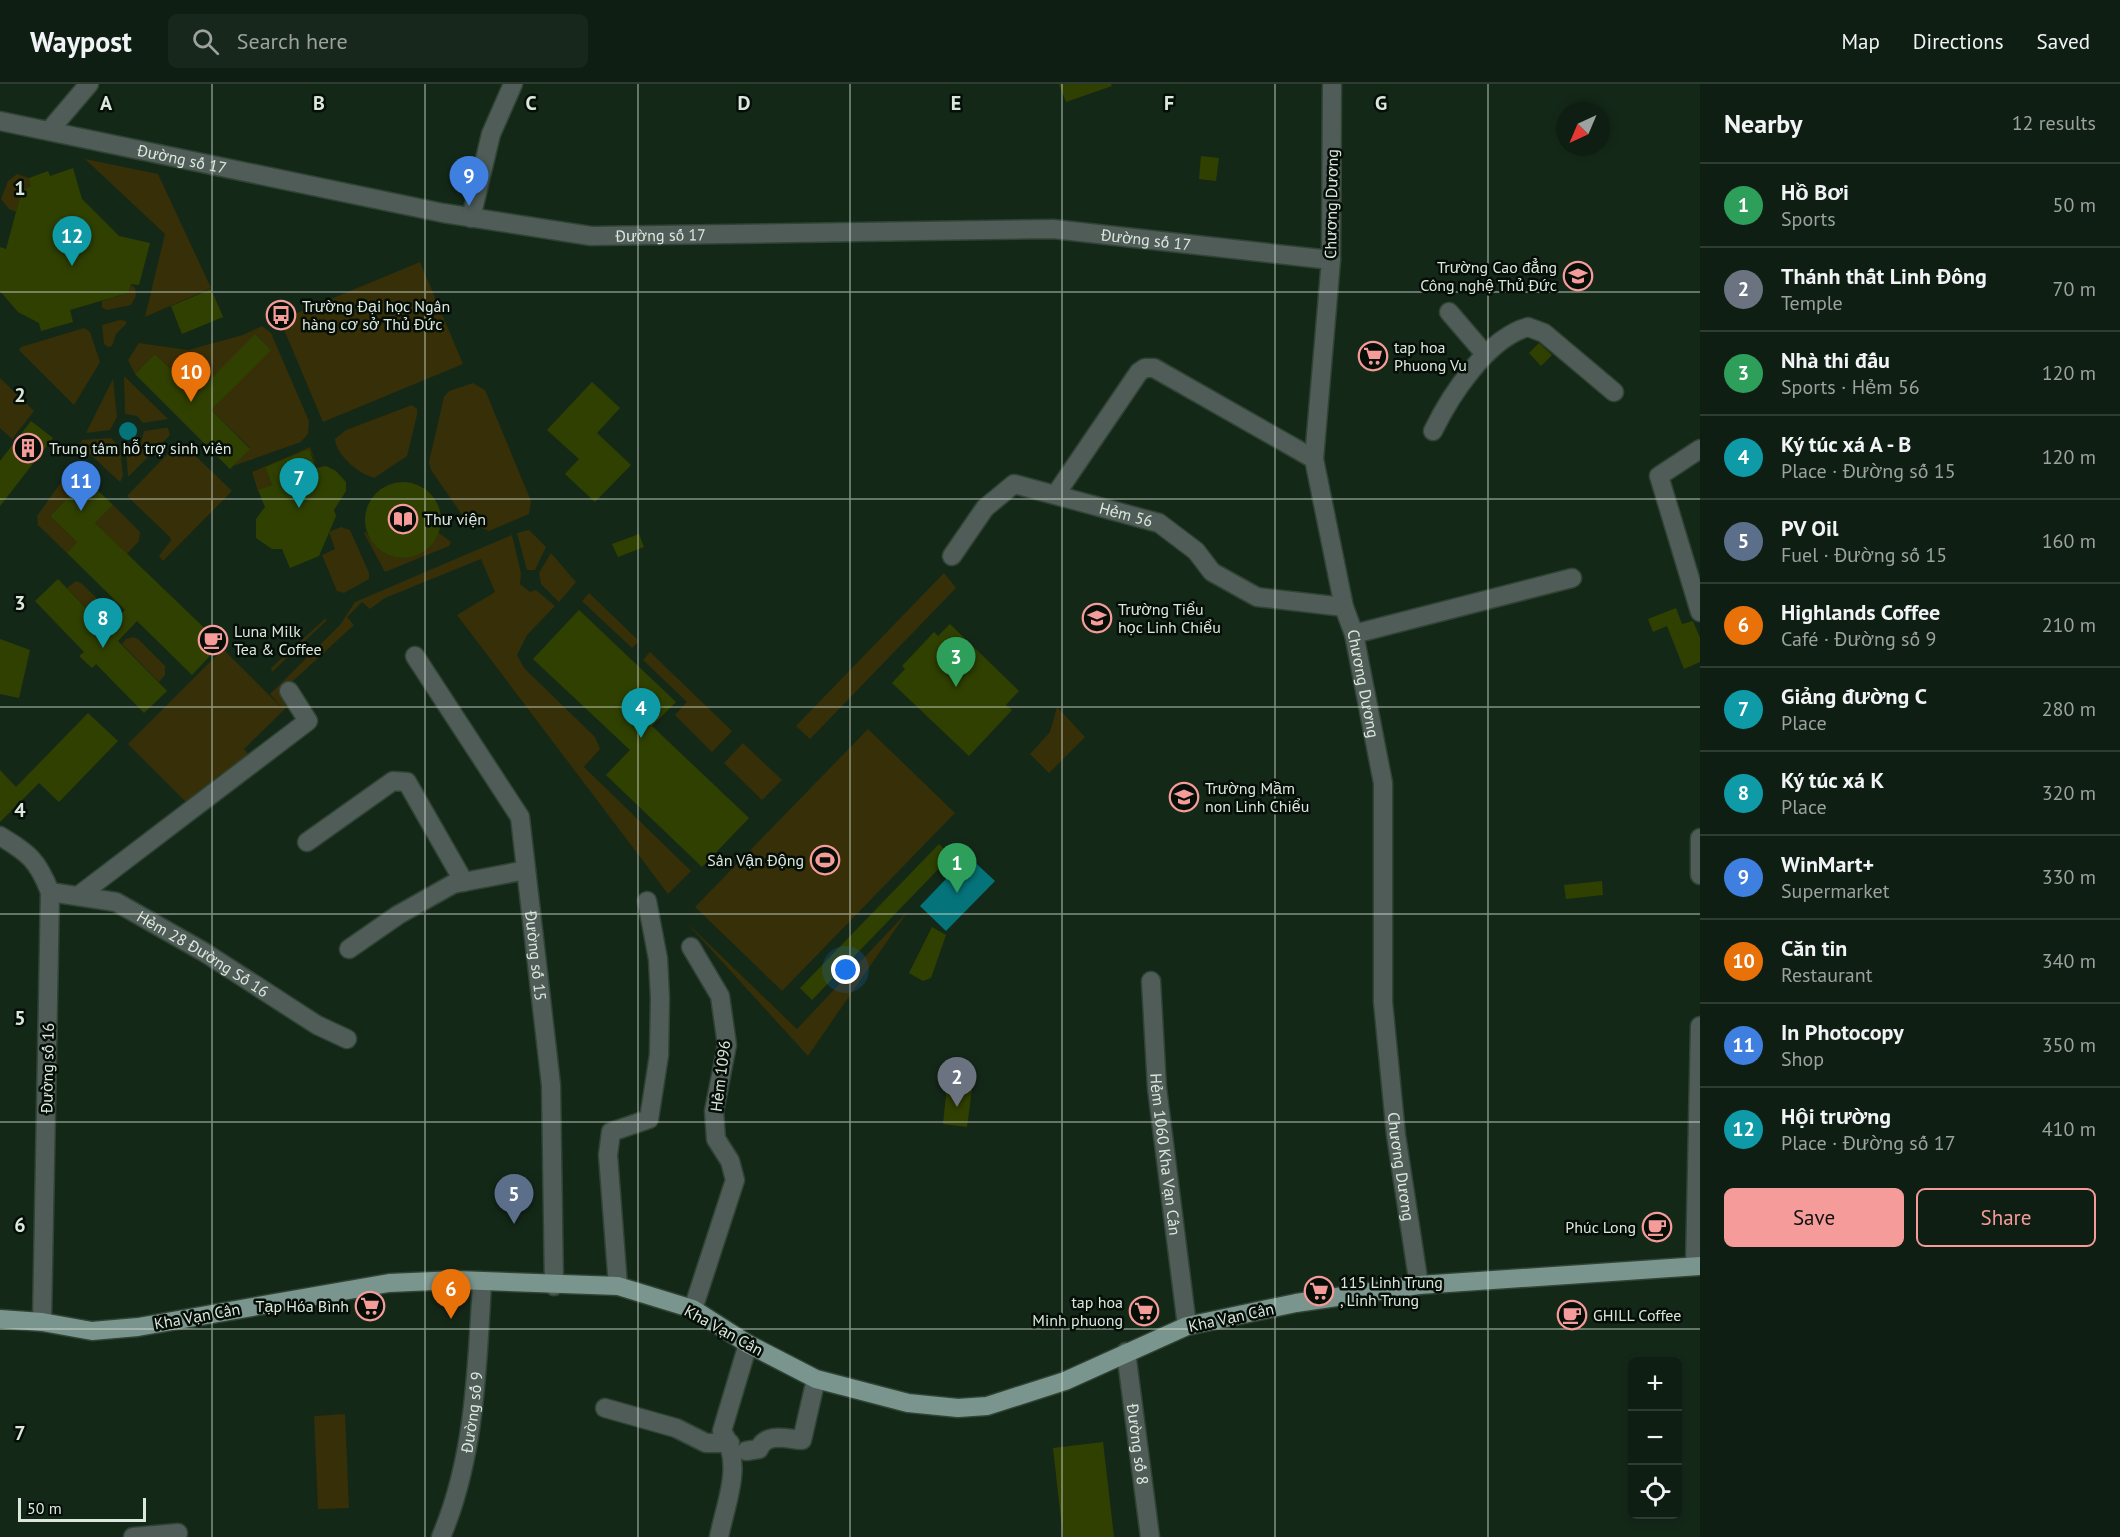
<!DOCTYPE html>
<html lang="en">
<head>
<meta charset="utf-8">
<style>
	body { margin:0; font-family:"PT Sans",sans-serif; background:#18271b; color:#f1f3f6 }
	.controls { position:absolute; right:18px; bottom:18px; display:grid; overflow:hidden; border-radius:9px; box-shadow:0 3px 9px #0003 }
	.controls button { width:54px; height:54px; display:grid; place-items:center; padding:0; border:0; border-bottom:2px solid #2f3c32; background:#0f1e12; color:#f1f3f6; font:30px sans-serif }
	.compass { position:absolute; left:1556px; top:18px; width:54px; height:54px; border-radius:50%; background:#0f1e12; box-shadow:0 3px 9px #0003; rotate:224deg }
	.scale { position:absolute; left:18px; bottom:15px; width:128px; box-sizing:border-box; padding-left:6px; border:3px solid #dce8de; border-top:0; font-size:16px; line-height:21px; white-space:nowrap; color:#dce8de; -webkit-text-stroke:4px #060e08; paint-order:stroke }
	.you { position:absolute; left:846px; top:886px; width:21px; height:21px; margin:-15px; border:4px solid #fff; border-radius:50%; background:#1a73e8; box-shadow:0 0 0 9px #1a73e833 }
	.badge { display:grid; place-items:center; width:39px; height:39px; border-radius:50%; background:#f59b99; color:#fff; font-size:20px; font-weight:700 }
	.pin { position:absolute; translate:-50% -50px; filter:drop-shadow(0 2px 3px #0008) }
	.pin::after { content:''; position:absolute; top:32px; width:21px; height:18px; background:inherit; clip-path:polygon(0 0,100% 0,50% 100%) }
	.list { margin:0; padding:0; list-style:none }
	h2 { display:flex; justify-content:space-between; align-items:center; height:78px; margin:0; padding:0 24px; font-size:26px }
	h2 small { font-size:20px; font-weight:400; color:#9ba29f }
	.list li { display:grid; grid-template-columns:39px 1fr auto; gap:18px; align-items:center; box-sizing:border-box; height:84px; padding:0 24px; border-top:2px solid #2f3c32 }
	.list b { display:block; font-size:22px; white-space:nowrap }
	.list p { margin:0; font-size:20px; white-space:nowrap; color:#9ba29f }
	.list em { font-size:20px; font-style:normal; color:#9ba29f }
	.actions { display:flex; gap:12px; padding:18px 24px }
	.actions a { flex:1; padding:14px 0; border:2px solid #f59b99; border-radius:9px; text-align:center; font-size:21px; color:#f59b99 }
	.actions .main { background:#f59b99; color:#111 }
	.icon { flex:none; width:33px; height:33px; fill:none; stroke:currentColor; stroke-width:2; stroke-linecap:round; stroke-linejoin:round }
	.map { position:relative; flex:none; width:1700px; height:1453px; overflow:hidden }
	header { display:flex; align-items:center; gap:36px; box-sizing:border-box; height:84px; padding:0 30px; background:#0f1e12; border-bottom:2px solid #2f3c32 }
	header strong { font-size:28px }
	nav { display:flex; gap:33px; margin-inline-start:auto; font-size:21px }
	.search { width:420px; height:54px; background:#18271b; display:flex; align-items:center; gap:15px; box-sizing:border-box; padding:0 21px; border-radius:9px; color:#9ba29f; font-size:22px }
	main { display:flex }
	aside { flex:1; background:#0f1e12 }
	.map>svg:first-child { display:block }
	.green { fill:#362f07 }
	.water { fill:#05747a }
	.building { fill:#304000 }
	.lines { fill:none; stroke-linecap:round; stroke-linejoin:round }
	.minor-casing { stroke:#304334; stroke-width:21 }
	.major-casing { stroke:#304334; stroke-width:21 }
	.minor { stroke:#4f5c58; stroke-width:18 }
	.major { stroke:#7a958d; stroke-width:18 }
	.grid { fill:none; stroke:#dce8de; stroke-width:1.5; stroke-opacity:0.55 }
	.labels { text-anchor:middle; stroke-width:5; stroke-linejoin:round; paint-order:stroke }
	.street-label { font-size:16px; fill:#dce8de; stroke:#060e08 }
	.poi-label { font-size:16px; fill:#dce8de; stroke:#060e08; text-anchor:start }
	.grid-label { font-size:20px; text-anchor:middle; font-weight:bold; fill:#dce8de; stroke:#060e08; stroke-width:5; stroke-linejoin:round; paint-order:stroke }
</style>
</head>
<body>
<header>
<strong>Waypost</strong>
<div class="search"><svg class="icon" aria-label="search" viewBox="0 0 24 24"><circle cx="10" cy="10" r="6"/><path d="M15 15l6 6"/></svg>Search here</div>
<nav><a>Map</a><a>Directions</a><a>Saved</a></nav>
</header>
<main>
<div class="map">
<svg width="1700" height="1453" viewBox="0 0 1700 1453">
	<rect width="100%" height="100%" fill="#142818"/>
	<g class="green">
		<polygon points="85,75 158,90 211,204 145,233 165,150"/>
		<polygon points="17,90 29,94 31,102 22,106 16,128 9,125 1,115 8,97"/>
		<polygon points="420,178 463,280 323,338 280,236"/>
		<polygon points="131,201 135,204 136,212 131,221 106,226 102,223 102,217 128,209"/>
		<polygon points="120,236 126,237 126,240 116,250 112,262 108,263 104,260 102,241"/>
		<polygon points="262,242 271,249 309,337 308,350 301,358 233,382 250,364 211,326 270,265 256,251 196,310 155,270 135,290 128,276 139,259 188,266 243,251"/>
		<polygon points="84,244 90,248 100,278 74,321 19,266 21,263"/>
		<polygon points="124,292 168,335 143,339 137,332 125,330"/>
		<polygon points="0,294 34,327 12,355 0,344"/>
		<polygon points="113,295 117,333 110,346 86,349"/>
		<polygon points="473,299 485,306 531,417 529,430 489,447 467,438 431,386 429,378 444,313 449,307"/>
		<path d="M412 321 417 325V331L407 372 374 394C359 390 336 371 335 355L346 346Z"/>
		<polygon points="164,344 168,344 170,351 128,393 126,364 141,358 144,347"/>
		<polygon points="111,354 120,363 123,392 120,398 80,361 82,356"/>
		<polygon points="180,357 232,407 163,477 159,472 171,456 170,453 127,412"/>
		<polygon points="310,363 318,383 309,365 265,383 272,401 258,407 252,388"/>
		<polygon points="70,391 86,395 50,432 77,458 67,469 38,441 37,432 62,397"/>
		<polygon points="113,421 140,448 139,457 127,470 95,439"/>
		<polygon points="341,443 350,446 369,489 369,495 344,509 337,507 322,471 335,465 329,448"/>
		<polygon points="529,446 546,463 535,486 527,486 517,449"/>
		<path d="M366 448C382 482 423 482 439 449L451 458 449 462 385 488 364 449Z"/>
		<polygon points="512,451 521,489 520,500 530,508 536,506 555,522 527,551 517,571 524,584 595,653 600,665 584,683 691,787 668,810 457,531 495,508 481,475 385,514 370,525 362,518 347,533 354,541 282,607 290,620 244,665 253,675 226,696 220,690 189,721 128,660 223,565 282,624 270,610 340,541 355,518"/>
		<polygon points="551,469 576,498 559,518 541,500 539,489"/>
		<polygon points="944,489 956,504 810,655 796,642"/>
		<polygon points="76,497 81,499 106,523 108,535 103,541 67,504"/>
		<polygon points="589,509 639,557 632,564 582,517"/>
		<polygon points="326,534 326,537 272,588 271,584"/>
		<polygon points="133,553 138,555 165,582 165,591 159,598 122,560 126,555"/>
		<polygon points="650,568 732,647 712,668 675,631 687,618 643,576"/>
		<polygon points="1057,623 1085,653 1049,689 1030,670 1050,648"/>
		<polygon points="868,645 955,729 782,907 695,823"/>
		<polygon points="743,659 782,696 762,716 724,679"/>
		<polygon points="908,827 808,972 686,838 797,945"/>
		<polygon points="345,1330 349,1424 318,1425 314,1332"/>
	</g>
	<g class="water">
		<circle cx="128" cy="347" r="9"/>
		<polygon points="968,772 995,797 946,847 920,822"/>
	</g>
	<g class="building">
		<polygon points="1059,0 1111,0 1112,2 1066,18"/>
		<polygon points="1201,72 1219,74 1216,97 1199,95"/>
		<polygon points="73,84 82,115 119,152 150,159 139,201 131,200 128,209 70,226 73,238 41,247 39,239 18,228 0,207 0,163 6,165 22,106 31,102 29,94 48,87 50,92"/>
		<polygon points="211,205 223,233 182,250 171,222"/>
		<polygon points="255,250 271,266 211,326 250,365 230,385 135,290 155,270 196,310"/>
		<polygon points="1539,259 1552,271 1541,282 1529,269"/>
		<polygon points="592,298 620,324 597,349 631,381 595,418 565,390 579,375 547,346"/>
		<polygon points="31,337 53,354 0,422 0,377"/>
		<polygon points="309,365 316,384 326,382 336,387 346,398 346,407 334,426 336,432 319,472 290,484 282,465 272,465 256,454 256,435 265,423 258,406 272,401 265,383"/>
		<polygon points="86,395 113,421 95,439 221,560 192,591 137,537 118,557 167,607 144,629 96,580 92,584 79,572 84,568 35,517 58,495 106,545 125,526 67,469 77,458 50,432"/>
		<circle cx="403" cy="436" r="38"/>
		<polygon points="639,450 644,463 618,473 612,460"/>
		<polygon points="1676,524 1682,540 1693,537 1700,554 1700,578 1684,585 1667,542 1653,548 1648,535"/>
		<polygon points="579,526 676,618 652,642 749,734 702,783 606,691 630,666 533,575"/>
		<polygon points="950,540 1019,607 1006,621 1012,626 969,672 892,599 905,585 902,582 934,548 938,552"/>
		<polygon points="0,555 30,566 19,614 0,610"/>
		<polygon points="88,629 118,657 59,718 39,699 0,738 0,686 16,703"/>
		<polygon points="939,760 951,772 812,916 800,904"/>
		<polygon points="1602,797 1603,811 1566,815 1564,801"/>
		<polygon points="932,843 946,851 931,894 923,897 909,889"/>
		<polygon points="947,1002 972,1005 967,1043 943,1040"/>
		<polygon points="1103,1358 1114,1453 1063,1453 1053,1364"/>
	</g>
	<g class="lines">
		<g class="minor-casing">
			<g id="minor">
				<path id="s1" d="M1332 0 1331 176 1314 375 1344 523 1354 550 1383 699V918L1396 1051 1419 1201"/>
				<path id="s2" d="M0 37 443 129 591 152 1053 145 1331 176"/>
				<polyline points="49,47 89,0"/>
				<polyline points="471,134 491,50 513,0"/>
				<polyline points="1449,228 1485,270"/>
				<path d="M1433 347C1451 310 1488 254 1528 243L1544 249 1614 308"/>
				<polyline points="1700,365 1659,392 1700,528"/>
				<polyline points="1056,410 1139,288 1145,284 1154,284 1314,375"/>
				<path id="s3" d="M952 472 985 424 1014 400 1159 439 1196 467 1212 488 1257 513 1344 523"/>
				<polyline points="1354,550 1572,494"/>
				<path id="s4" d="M415 572 520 733 551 1001 554 1202"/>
				<path d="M0 752C29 769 38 777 50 808L42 1238"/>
				<polyline points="1700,754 1700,791"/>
				<polyline points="307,758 393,697 407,698 464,798"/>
				<path id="s5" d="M50 808 116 818 204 868 317 941 347 955"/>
				<polyline points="78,812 308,637 289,607"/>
				<polyline points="691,863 720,912 727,961 714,1027 716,1055 730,1077 735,1096 693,1225"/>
				<polyline points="349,865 398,831 453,800 526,786"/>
				<path id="s6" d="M1151 897 1157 1004 1187 1242"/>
				<polyline points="1695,1182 1700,942"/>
				<polyline points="618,1202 608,1071 611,1048 649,1035 659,971 660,914 658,875 647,817"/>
				<path id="s7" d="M1126 1268 1150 1453"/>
				<polyline points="605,1324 676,1344 706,1359 730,1359"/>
				<path d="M746 1367 759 1365C766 1348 787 1355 802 1356L816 1295"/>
				<polyline points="133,1453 178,1449"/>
				<path id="s8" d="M441 1453C475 1373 477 1285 482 1199"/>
				<path d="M719 1453C726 1417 744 1380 722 1347L748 1260"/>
			</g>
		</g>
		<g class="major-casing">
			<polyline id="major" points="0,1235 42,1238 92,1247 138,1243 389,1199 457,1196 618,1202 693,1225 748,1260 816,1295 908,1319 958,1324 987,1322 1065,1297 1187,1242 1296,1219 1419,1201 1700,1182"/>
		</g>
		<use href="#minor" class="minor"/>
		<use href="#major" class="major"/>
	</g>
	<path class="grid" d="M212 0V1453M425 0V1453M638 0V1453M850 0V1453M1062 0V1453M1275 0V1453M1488 0V1453M0 208H1700M0 415H1700M0 623H1700M0 830H1700M0 1038H1700M0 1245H1700"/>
	<defs>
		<g id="university-ring" transform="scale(1.5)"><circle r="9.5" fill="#060e08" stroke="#f59b99" stroke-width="1.5"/><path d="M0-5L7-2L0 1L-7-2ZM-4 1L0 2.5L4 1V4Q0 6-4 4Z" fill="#f59b99"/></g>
		<g id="bus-ring" transform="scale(1.5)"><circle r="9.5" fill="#060e08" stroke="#f59b99" stroke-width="1.5"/><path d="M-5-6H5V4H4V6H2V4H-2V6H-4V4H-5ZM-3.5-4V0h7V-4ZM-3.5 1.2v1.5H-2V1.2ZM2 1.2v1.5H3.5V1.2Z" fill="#f59b99"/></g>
		<g id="supermarket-ring" transform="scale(1.5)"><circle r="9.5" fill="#060e08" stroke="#f59b99" stroke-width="1.5"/><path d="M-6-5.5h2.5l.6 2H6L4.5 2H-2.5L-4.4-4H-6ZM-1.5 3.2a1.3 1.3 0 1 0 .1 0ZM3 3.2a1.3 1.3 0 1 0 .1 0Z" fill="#f59b99"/></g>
		<g id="building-ring" transform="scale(1.5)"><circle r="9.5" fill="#060e08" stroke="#f59b99" stroke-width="1.5"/><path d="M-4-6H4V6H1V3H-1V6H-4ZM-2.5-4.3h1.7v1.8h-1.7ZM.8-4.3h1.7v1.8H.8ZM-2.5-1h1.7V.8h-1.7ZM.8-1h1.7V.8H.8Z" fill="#f59b99"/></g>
		<g id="library-ring" transform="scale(1.5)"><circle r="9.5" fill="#060e08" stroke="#f59b99" stroke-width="1.5"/><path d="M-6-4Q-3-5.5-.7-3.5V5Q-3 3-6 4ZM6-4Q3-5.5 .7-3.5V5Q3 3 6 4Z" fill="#f59b99"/></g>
		<g id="school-ring" transform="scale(1.5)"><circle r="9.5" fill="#060e08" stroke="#f59b99" stroke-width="1.5"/><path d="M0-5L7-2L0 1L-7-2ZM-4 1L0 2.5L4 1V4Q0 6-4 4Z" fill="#f59b99"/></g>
		<g id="cafe-ring" transform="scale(1.5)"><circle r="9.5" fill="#060e08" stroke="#f59b99" stroke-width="1.5"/><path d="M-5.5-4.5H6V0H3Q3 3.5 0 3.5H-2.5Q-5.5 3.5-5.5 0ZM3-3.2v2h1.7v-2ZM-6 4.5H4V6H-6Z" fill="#f59b99"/></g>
		<g id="stadium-ring" transform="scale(1.5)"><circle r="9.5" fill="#060e08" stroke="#f59b99" stroke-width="1.5"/><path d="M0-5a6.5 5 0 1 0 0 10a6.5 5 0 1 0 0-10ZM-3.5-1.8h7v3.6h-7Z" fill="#f59b99"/></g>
	</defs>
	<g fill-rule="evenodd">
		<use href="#university-ring" x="1578" y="192"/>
		<use href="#bus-ring" x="281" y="231"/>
		<use href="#supermarket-ring" x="1373" y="272"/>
		<use href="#building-ring" x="28" y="364"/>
		<use href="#library-ring" x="403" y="435"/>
		<use href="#school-ring" x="1097" y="534"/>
		<use href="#cafe-ring" x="213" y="556"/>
		<use href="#school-ring" x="1184" y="713"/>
		<use href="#stadium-ring" x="825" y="776"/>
		<use href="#cafe-ring" x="1657" y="1143"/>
		<use href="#supermarket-ring" x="1319" y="1207"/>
		<use href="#supermarket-ring" x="370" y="1222"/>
		<use href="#supermarket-ring" x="1144" y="1227"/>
		<use href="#cafe-ring" x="1572" y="1231"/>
	</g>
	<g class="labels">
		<g class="street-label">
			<text dy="6" stroke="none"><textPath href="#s2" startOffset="186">Đường số 17</textPath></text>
			<text transform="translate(1331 120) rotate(-89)" y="6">Chương Dương</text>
			<text dy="6" stroke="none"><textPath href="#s2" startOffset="672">Đường số 17</textPath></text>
			<text dy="6" stroke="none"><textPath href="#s2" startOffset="1158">Đường số 17</textPath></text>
			<text dy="6" stroke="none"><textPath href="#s3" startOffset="212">Hẻm 56</textPath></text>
			<text dy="6" stroke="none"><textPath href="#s1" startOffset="606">Chương Dương</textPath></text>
			<text dy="6" stroke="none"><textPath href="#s5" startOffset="168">Hẻm 28 Đường Số 16</textPath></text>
			<text dy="6" stroke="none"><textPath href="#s4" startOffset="332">Đường số 15</textPath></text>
			<text transform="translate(47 984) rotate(-89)" y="6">Đường số 16</text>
			<text transform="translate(720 992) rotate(-83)" y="6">Hẻm 1096</text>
			<text dy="6" stroke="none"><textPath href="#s6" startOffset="174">Hẻm 1060 Kha Vạn Cân</textPath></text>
			<text dy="6" stroke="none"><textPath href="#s1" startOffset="1092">Chương Dương</textPath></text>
			<text transform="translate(197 1232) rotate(-10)" y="6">Kha Vạn Cân</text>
			<text transform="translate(1231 1233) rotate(-12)" y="6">Kha Vạn Cân</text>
			<text transform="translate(724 1246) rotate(29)" y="6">Kha Vạn Cân</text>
			<text dy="6" stroke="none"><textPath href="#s8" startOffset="129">Đường số 9</textPath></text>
			<text dy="6" stroke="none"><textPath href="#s7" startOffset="93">Đường số 8</textPath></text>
		</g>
		<g class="poi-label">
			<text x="1557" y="189" text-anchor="end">Trường Cao đẳng<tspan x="1557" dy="18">Công nghệ Thủ Đức</tspan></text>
			<text x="302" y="228">Trường Đại học Ngân<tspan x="302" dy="18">hàng cơ sở Thủ Đức</tspan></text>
			<text x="1394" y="269">tap hoa<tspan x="1394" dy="18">Phuong Vu</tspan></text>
			<text x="49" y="370">Trung tâm hỗ trợ sinh viên</text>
			<text x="424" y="441">Thư viện</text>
			<text x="1118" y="531">Trường Tiểu<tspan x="1118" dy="18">học Linh Chiểu</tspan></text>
			<text x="234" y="553">Luna Milk<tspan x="234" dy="18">Tea &amp; Coffee</tspan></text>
			<text x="1205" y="710">Trường Mầm<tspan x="1205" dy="18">non Linh Chiểu</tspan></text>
			<text x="804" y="782" text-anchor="end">Sân Vận Động</text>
			<text x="1636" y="1149" text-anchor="end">Phúc Long</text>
			<text x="1340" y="1204">115 Linh Trung<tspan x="1340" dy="18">, Linh Trung</tspan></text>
			<text x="1123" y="1224" text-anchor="end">tap hoa<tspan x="1123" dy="18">Minh phuong</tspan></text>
			<text x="349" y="1228" text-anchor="end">Tạp Hóa Bình</text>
			<text x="1593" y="1237">GHILL Coffee</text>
		</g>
	</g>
	<g class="grid-label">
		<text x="106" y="26">A</text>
		<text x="319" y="26">B</text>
		<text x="531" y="26">C</text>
		<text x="744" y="26">D</text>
		<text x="956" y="26">E</text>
		<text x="1169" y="26">F</text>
		<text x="1381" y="26">G</text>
		<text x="20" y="111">1</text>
		<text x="20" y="318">2</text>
		<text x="20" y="526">3</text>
		<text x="20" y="733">4</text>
		<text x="20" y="941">5</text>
		<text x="20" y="1148">6</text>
		<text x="20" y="1356">7</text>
	</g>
</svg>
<div class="controls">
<button>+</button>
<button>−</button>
<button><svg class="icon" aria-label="locate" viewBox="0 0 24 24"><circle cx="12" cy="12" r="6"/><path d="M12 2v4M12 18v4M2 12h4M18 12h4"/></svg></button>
</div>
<svg class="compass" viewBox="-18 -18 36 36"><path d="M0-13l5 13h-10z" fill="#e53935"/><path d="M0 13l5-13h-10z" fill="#9ba29f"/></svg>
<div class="scale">50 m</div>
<div class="you"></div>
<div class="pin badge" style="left:957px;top:809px;background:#2e9e5b">1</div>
<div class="pin badge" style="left:957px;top:1023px;background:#6b7280">2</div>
<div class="pin badge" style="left:956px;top:603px;background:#2e9e5b">3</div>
<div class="pin badge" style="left:641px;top:654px;background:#0f9aa8">4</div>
<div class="pin badge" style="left:514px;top:1140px;background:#5c6f8a">5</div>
<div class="pin badge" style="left:451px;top:1235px;background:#e8710a">6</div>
<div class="pin badge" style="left:299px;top:424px;background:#0f9aa8">7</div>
<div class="pin badge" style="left:103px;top:564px;background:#0f9aa8">8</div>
<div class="pin badge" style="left:469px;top:122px;background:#3f7fe0">9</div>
<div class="pin badge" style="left:191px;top:318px;background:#e8710a">10</div>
<div class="pin badge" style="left:81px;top:427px;background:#3f7fe0">11</div>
<div class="pin badge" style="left:72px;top:182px;background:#0f9aa8">12</div>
</div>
<aside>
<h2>Nearby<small>12 results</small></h2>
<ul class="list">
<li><span class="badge" style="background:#2e9e5b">1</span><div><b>Hồ Bơi</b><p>Sports</p></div><em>50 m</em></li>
<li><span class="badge" style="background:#6b7280">2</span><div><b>Thánh thất Linh Đông</b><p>Temple</p></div><em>70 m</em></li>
<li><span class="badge" style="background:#2e9e5b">3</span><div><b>Nhà thi đấu</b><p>Sports · Hẻm 56</p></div><em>120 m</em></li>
<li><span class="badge" style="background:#0f9aa8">4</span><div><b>Ký túc xá A - B</b><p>Place · Đường số 15</p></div><em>120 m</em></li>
<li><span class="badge" style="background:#5c6f8a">5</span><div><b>PV Oil</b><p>Fuel · Đường số 15</p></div><em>160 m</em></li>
<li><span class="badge" style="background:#e8710a">6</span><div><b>Highlands Coffee</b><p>Café · Đường số 9</p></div><em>210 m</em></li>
<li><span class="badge" style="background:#0f9aa8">7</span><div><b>Giảng đường C</b><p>Place</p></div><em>280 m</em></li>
<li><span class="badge" style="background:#0f9aa8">8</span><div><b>Ký túc xá K</b><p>Place</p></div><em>320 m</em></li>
<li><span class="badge" style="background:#3f7fe0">9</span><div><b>WinMart+</b><p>Supermarket</p></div><em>330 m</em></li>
<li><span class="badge" style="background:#e8710a">10</span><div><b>Căn tin</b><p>Restaurant</p></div><em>340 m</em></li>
<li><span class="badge" style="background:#3f7fe0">11</span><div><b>In Photocopy</b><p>Shop</p></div><em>350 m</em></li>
<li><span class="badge" style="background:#0f9aa8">12</span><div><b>Hội trường</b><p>Place · Đường số 17</p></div><em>410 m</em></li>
</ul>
<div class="actions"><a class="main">Save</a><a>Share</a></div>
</aside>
</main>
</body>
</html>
